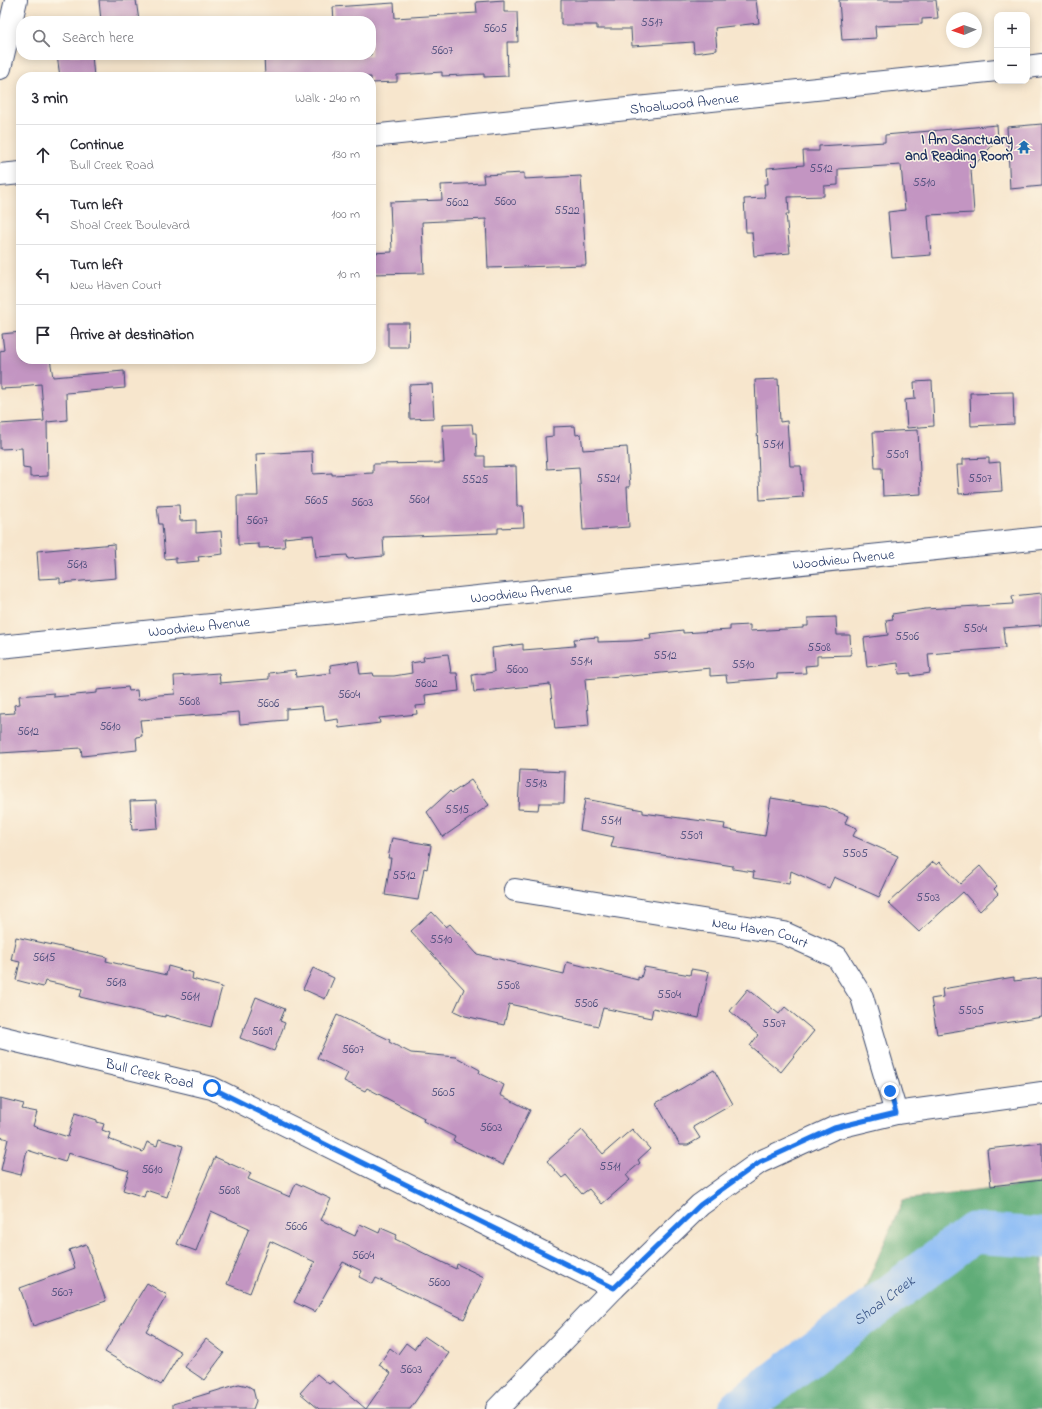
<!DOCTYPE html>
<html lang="en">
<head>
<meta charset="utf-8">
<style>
	body { margin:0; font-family:"Indie Flower",sans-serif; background:#f7f7f7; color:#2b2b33 }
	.controls { position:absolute; right:12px; top:12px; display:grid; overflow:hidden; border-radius:8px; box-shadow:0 2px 10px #0003 }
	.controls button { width:36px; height:36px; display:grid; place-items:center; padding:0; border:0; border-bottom:1px solid #e1e1e2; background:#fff; color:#2b2b33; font:20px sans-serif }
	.compass { position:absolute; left:946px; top:12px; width:36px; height:36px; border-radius:50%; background:#fff; box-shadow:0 2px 10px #0003; rotate:268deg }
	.stop { position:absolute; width:12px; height:12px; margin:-9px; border:3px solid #1a73e8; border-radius:50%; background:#fff }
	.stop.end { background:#1a73e8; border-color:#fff; box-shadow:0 1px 4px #0008 }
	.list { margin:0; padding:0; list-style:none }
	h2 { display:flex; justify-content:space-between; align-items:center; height:52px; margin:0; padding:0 16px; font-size:17px }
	h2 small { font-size:13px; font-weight:400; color:#7c7c81 }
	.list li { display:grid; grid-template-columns:26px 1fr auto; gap:12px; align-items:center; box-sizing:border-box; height:60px; padding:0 16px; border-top:1px solid #e1e1e2 }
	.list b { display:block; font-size:15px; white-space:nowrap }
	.list p { margin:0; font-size:13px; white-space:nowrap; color:#7c7c81 }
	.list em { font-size:13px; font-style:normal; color:#7c7c81 }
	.icon { flex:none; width:22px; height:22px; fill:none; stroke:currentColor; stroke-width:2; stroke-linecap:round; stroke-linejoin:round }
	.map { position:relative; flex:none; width:1042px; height:1409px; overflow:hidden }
	.search { position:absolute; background:#fff; box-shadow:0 2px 10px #0003; left:16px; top:16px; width:360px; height:44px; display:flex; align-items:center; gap:10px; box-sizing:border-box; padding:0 14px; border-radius:16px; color:#7c7c81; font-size:15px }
	.panel { position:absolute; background:#fff; box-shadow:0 2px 10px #0003; left:16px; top:72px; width:360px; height:292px; border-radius:16px }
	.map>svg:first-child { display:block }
	.forest { fill:#5fac77; stroke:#3d6e6a }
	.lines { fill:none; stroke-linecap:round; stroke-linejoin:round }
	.river { stroke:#8abbf6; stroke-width:41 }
	.building { fill:#c395c2 }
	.minor-casing { stroke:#3c4a6f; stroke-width:24 }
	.minor { stroke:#fff; stroke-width:22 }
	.route { stroke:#1a73e8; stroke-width:5 }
	.labels { text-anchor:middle; stroke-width:3; stroke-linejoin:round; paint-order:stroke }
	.number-label { font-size:12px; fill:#454877 }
	.street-label { font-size:14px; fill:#1b2f5e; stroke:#fcf5e5 }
	.poi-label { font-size:14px; font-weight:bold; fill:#1b2f5e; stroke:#fcf5e5; text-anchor:end }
	.water-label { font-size:15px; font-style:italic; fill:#375284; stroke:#fcf5e5 }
</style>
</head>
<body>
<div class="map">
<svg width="1042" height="1409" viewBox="0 0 1042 1409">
	<rect width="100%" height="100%" fill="#fcf5e5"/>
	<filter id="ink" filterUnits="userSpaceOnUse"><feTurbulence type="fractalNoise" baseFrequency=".025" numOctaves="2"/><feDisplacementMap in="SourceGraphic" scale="8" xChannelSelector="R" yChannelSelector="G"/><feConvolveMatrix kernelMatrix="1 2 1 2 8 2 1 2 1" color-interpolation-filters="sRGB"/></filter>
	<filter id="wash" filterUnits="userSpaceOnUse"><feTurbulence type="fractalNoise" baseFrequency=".012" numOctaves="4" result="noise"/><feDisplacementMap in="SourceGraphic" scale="16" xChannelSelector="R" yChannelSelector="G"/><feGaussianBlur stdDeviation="0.9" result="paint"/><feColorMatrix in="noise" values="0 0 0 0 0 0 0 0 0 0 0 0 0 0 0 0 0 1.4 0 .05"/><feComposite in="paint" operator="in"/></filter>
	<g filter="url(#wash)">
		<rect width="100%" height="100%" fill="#f7e6cd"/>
		<polygon class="forest" points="1042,1183 1042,1409 772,1409 836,1354 903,1200"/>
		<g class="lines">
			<path class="river" id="s1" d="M739 1409 973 1233 1042 1238"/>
		</g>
		<g id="blocks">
			<g class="building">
				<polygon points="99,0 136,0 139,21 101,21"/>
				<polygon points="504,0 504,12 517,12 518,42 507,42 508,76 484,77 484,74 442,76 442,72 397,75 397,82 371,83 371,77 265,77 264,55 371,55 371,21 334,21 333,7 394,3 395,18 477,13 476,2"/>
				<polygon points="561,0 756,0 759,23 715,28 717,50 694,53 693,42 632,46 631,29 597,29 597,25 561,25"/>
				<polygon points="839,0 936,0 938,18 922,19 922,24 875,26 876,38 842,40"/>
				<polygon points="57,55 92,55 94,77 60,77"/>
				<polygon points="1042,124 1042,186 1010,189 1007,127"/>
				<polygon points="997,125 998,139 971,169 974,213 928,215 931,255 892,258 888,212 905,210 901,165 838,169 838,185 824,186 824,196 788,197 789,214 786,214 790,253 754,256 752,232 746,232 744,199 765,198 764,184 768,184 767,168 804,165 803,151 819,151 819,146 885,142 885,135"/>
				<polygon points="524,173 524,179 581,176 586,265 488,268 486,219 422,222 424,273 371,274 371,253 392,252 390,202 442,200 441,185 484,183 483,175"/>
				<polygon points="388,323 409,323 408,347 388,347"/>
				<polygon points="21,332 21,359 50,359 53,377 124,371 125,388 66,393 67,420 47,422 48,476 30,477 30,469 23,468 22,448 0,449 0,424 44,421 41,384 21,386 21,388 0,389 0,351 4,350 2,334"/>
				<polygon points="778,379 780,422 787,421 790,466 801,466 803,497 760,500 755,380"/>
				<polygon points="932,381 934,426 907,428 905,400 915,399 914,382"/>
				<polygon points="432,384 434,418 410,419 409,385"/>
				<polygon points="1013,392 1014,424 971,426 970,393"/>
				<polygon points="472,424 473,433 476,433 477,456 485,456 485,467 516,466 517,506 523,506 524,527 498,528 498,533 383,537 384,556 348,559 347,555 316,557 313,535 284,538 285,547 259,548 259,544 238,545 237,496 258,496 256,454 312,451 313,474 332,473 332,475 373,473 373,464 444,463 442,425"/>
				<polygon points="575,426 576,435 581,434 583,450 627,447 630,487 627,487 629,527 583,530 579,467 547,469 545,437 553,436 553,427"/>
				<polygon points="918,430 921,494 883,496 882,468 875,468 873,432"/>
				<polygon points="989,458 989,463 1000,462 1002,491 959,494 957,465 963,465 963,459"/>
				<polygon points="179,505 180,521 196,520 196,533 221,531 223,554 198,557 199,561 176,563 176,558 165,559 162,524 159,524 157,506"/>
				<polygon points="114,544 116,578 60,583 60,578 39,579 37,551"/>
				<polygon points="1042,593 1042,625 1003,628 1005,648 928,654 930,673 911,676 911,673 899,674 898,663 867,667 864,638 888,635 886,620 893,619 892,614 925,609 1013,604 1012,596"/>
				<polygon points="836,617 837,635 850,635 851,655 817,656 817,665 805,666 806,673 777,674 777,678 727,682 726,675 710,676 710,668 632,676 631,675 585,679 589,726 555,729 550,684 474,692 472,675 494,672 492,648 523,644 523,650 575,646 574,639 598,637 598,642 631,641 651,639 650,634 683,630 683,633 730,630 730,626 750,625 750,631 803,628 803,626 808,626 808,618"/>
				<polygon points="448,654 451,673 457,673 459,691 425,695 426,705 416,706 417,714 379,718 380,723 339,728 338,719 325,721 323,706 286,709 286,720 240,724 239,712 173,717 173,718 140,720 142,736 136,737 137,750 82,756 81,748 0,753 0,714 15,713 14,705 20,704 19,696 54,693 54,697 97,693 97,690 128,687 129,691 137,690 138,700 159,695 175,694 174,676 219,673 220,683 269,679 269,673 295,670 296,677 331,673 330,665 358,661 360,674 373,673 374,676 394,676 412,673 411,663 424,661 423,657"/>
				<polygon points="520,770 565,772 564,803 539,803 538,810 518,809"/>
				<polygon points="471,780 489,805 443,837 427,812 450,791 452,793"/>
				<polygon points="771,798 826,807 848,816 845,823 857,828 853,836 898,856 879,897 834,877 829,888 791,871 789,884 753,878 754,872 733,869 733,866 611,847 614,837 580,830 585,799 643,810 643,813 725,824 724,829 765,836"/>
				<polygon points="156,800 158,828 132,830 130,801"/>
				<polygon points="392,838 431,845 427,869 424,868 418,900 385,895 391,858 388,858"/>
				<polygon points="933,862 937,865 940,862 960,884 980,866 997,886 994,889 998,894 980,911 963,892 919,932 888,903"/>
				<polygon points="432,912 446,927 450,924 477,954 564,974 567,962 638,980 638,977 641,978 644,967 690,975 691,969 709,972 699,1018 653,1008 651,1018 603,1008 598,1026 564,1018 564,1016 509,1004 504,1025 465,1016 454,1011 464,989 411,931"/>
				<polygon points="16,937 107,957 106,961 166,975 168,966 193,973 192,979 222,987 211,1027 165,1015 165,1017 80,997 82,989 45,981 43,987 16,980 20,962 11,960"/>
				<polygon points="313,968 334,978 325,999 303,989"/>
				<polygon points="1014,977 1014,981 1042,978 1042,1017 937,1034 931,999 943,997 942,989"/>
				<polygon points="748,989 779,1014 785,1007 814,1031 781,1072 750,1046 758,1035 730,1011"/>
				<polygon points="256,997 285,1009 280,1021 285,1023 274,1051 240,1038"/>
				<polygon points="337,1015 390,1040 389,1042 411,1053 456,1057 480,1070 479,1073 504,1085 500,1095 530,1110 503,1165 453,1141 455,1137 423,1121 424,1118 367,1088 365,1091 344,1081 348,1073 317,1058"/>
				<polygon points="714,1070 733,1104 693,1127 700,1138 688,1145 680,1145 656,1103"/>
				<polygon points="0,1098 24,1104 22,1109 37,1112 33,1126 68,1137 75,1113 97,1120 97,1122 104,1124 102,1130 110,1133 108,1139 143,1152 147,1142 157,1146 159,1139 183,1146 167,1197 146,1190 144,1197 123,1190 129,1171 68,1153 65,1162 27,1150 21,1175 1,1170 8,1139 0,1137"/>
				<polygon points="632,1129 650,1149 638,1160 640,1163 626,1175 630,1180 602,1204 589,1189 582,1194 566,1175 562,1178 547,1161 582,1130 603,1154"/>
				<polygon points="1042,1143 1042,1180 991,1186 987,1149"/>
				<polygon points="215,1157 251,1173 248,1179 290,1197 296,1183 331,1199 321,1220 355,1236 360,1224 379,1233 381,1228 397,1235 395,1239 456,1269 457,1264 484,1277 464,1319 376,1278 373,1284 359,1277 362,1271 343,1262 315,1312 294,1302 315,1262 270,1241 250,1293 227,1284 249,1228 211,1211 196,1251 177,1244"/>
				<polygon points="86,1244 106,1301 33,1326 20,1288 75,1268 69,1250"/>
				<polygon points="147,1283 167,1295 146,1331 181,1352 161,1385 105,1352"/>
				<polygon points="424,1336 449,1353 410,1409 366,1409 391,1373 379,1365 390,1348 398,1354 406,1343 414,1349"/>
				<polygon points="206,1339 224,1353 204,1380 185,1367"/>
				<polygon points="317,1374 329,1384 333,1381 366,1409 319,1409 300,1393"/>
				<polygon points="239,1384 248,1386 253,1389 256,1401 253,1409 173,1409 173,1404"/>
			</g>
		</g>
	</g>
	<g filter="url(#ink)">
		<use href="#blocks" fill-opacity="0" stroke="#3c4a6f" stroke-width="1"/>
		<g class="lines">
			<g class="minor-casing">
				<g id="minor">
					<polyline points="1027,67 1042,65"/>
					<polyline points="0,68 16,0"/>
					<path id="s2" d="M371 136 997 70"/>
					<polyline points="0,175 21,173"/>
					<path id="s3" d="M0 647 1042 538"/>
					<path id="s4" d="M515 890 784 933 837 957 862 997 896 1113"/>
					<path id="s5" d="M0 1037 212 1088 614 1288"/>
					<polyline points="497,1409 614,1288 700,1205 760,1162 834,1128 896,1113 1042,1093"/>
				</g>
			</g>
			<use href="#minor" class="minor"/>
		</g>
	</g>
	<g class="lines" filter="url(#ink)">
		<polyline class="route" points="212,1088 614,1288 700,1205 760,1162 834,1128 896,1113 890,1091"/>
	</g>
	<defs>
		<g id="temple-bare" transform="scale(1.08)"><path d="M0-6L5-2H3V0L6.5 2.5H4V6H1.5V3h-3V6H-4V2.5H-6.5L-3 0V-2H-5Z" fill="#1f6fb2" stroke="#fcf5e5" stroke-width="2.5" paint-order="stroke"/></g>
	</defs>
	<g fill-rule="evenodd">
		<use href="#temple-bare" x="1024" y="147"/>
	</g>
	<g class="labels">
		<g class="number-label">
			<text x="652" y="26">5517</text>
			<text x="495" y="32">5605</text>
			<text x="442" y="54">5607</text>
			<text x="821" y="172">5512</text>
			<text x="924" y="186">5510</text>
			<text x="505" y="205">5600</text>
			<text x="457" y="206">5602</text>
			<text x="567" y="214">5522</text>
			<text x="773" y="448">5511</text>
			<text x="897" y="458">5509</text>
			<text x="608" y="482">5521</text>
			<text x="980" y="482">5507</text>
			<text x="475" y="483">5525</text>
			<text x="419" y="503">5601</text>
			<text x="316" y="504">5605</text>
			<text x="362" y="506">5603</text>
			<text x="257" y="524">5607</text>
			<text x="77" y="568">5613</text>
			<text x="975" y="632">5504</text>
			<text x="907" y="640">5506</text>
			<text x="819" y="651">5508</text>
			<text x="665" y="659">5512</text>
			<text x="581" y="665">5514</text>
			<text x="743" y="668">5510</text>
			<text x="517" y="673">5600</text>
			<text x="426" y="687">5602</text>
			<text x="349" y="698">5604</text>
			<text x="189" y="705">5608</text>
			<text x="268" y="707">5606</text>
			<text x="110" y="730">5610</text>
			<text x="28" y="735">5612</text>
			<text x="536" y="787">5513</text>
			<text x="457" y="813">5515</text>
			<text x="611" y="824">5511</text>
			<text x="691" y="839">5509</text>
			<text x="855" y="857">5505</text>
			<text x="404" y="879">5512</text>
			<text x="928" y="901">5503</text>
			<text x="441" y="943">5510</text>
			<text x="44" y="961">5615</text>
			<text x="116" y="986">5613</text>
			<text x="508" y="989">5508</text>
			<text x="669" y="998">5504</text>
			<text x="190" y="1000">5611</text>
			<text x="586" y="1007">5506</text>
			<text x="971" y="1014">5505</text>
			<text x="774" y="1027">5507</text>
			<text x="262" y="1035">5609</text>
			<text x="353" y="1053">5607</text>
			<text x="443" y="1096">5605</text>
			<text x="491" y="1131">5603</text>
			<text x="610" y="1170">5511</text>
			<text x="152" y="1173">5610</text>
			<text x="229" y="1194">5608</text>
			<text x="296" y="1230">5606</text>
			<text x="363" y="1259">5604</text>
			<text x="439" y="1286">5600</text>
			<text x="62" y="1296">5607</text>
			<text x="411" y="1373">5603</text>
		</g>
		<g class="street-label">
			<text dy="5" stroke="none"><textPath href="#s2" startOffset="315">Shoalwood Avenue</textPath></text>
			<text dy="5" stroke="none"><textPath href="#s3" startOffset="848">Woodview Avenue</textPath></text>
			<text dy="5" stroke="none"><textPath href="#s3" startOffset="524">Woodview Avenue</textPath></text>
			<text dy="5" stroke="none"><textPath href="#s3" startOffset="200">Woodview Avenue</textPath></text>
			<text dy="5" stroke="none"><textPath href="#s4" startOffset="249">New Haven Court</textPath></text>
			<text dy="5" stroke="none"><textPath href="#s5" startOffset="154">Bull Creek Road</textPath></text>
		</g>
		<g class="poi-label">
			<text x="1013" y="144">I Am Sanctuary<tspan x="1013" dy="16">and Reading Room</tspan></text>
		</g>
		<g class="water-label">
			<text dy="5" stroke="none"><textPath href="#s1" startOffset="181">Shoal Creek</textPath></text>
		</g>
	</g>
</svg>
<div class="controls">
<button>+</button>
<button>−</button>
</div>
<svg class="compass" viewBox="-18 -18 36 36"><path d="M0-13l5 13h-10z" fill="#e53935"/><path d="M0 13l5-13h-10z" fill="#7c7c81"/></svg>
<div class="stop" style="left:212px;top:1088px"></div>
<div class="stop end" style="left:890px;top:1091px"></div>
<div class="search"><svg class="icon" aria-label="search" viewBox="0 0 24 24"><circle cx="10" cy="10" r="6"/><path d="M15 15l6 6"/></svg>Search here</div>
<section class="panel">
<h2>3 min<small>Walk · 240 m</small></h2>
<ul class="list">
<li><svg class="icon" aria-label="ahead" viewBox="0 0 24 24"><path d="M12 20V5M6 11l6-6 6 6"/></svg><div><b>Continue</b><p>Bull Creek Road</p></div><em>130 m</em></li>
<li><svg class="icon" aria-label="left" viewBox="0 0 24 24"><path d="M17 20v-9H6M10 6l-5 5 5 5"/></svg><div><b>Turn left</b><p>Shoal Creek Boulevard</p></div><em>100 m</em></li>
<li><svg class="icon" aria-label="left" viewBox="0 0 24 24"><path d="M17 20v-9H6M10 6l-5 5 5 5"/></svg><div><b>Turn left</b><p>New Haven Court</p></div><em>10 m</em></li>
<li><svg class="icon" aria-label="arrive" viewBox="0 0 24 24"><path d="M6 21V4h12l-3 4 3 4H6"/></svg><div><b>Arrive at destination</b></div></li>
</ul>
</section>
</div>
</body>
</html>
